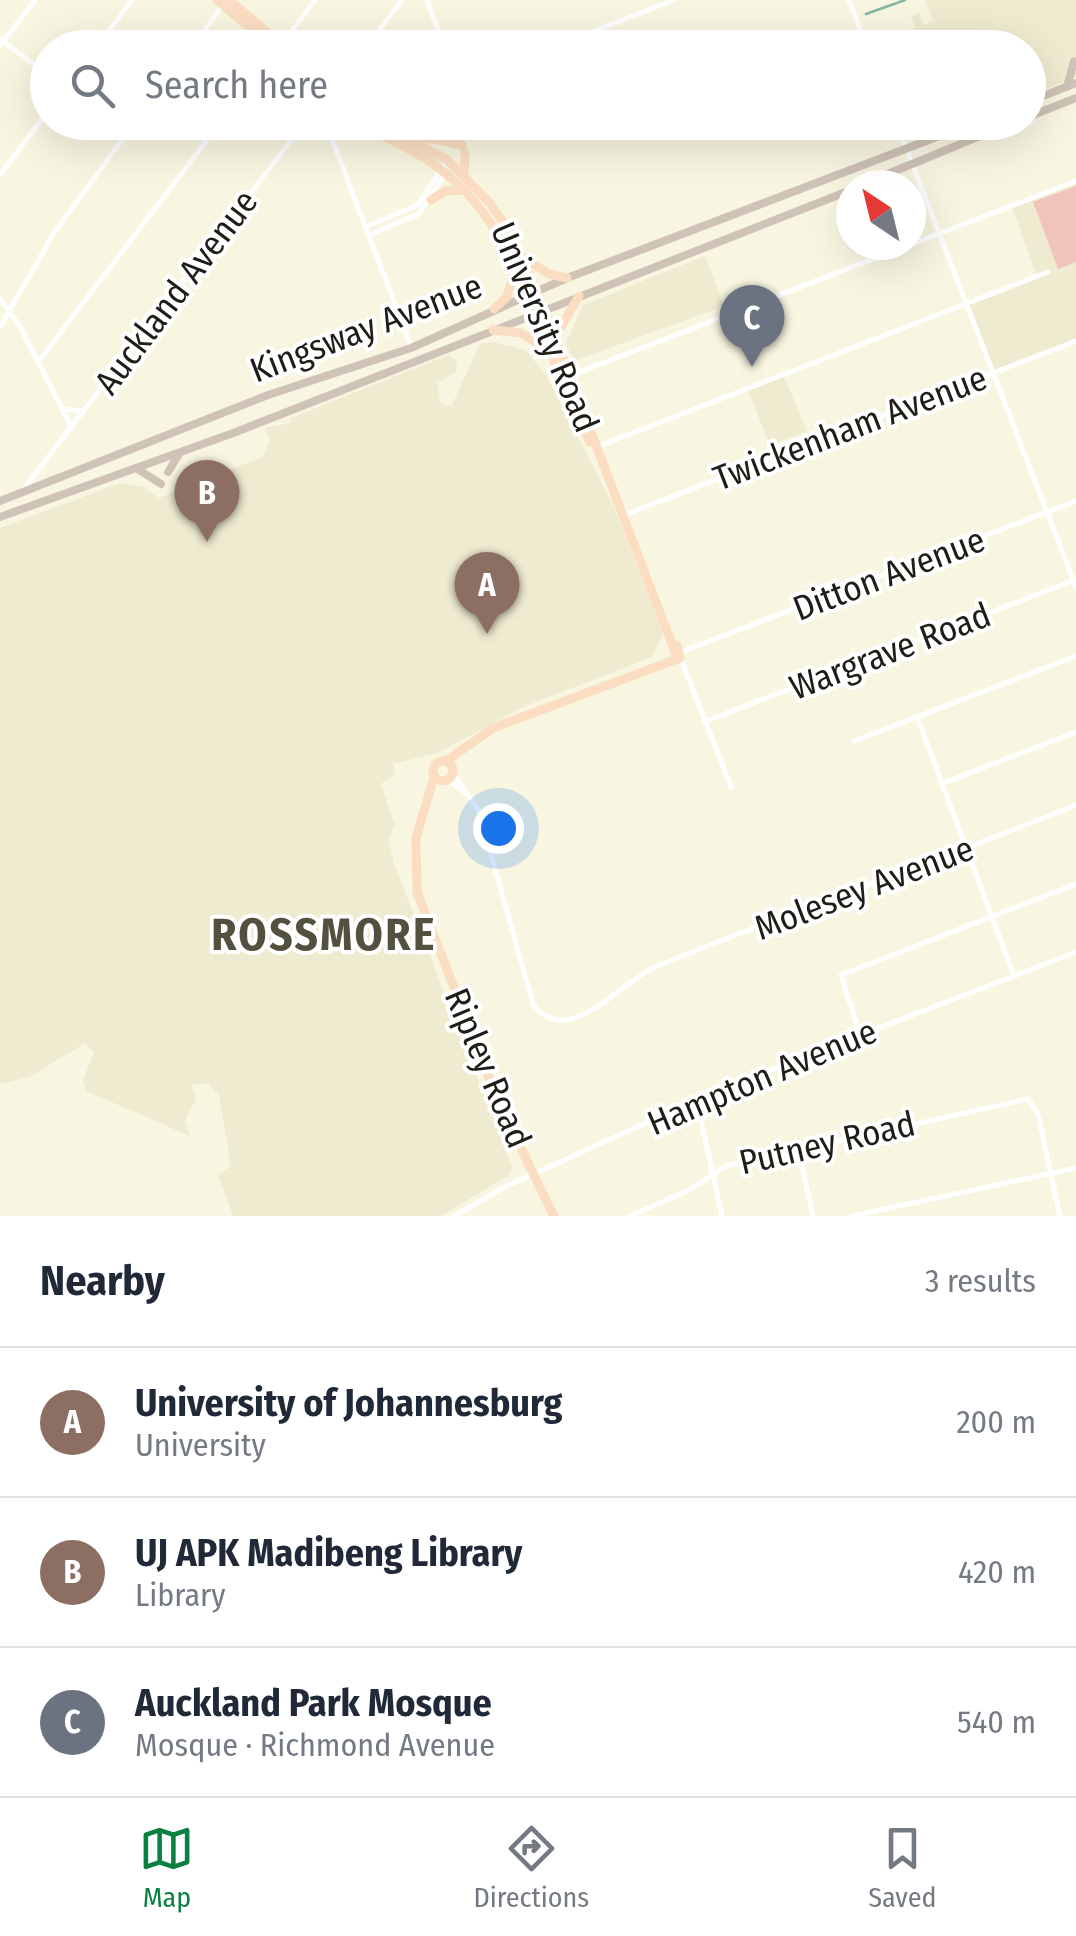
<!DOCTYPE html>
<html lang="en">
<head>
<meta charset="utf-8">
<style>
	body { margin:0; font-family:"Fira Sans Condensed",sans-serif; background:#f2f2f3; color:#1f2937 }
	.compass { position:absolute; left:836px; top:170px; width:90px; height:90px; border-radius:50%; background:#fff; box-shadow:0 10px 40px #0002; rotate:325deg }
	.you { position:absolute; left:498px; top:828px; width:35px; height:35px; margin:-25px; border:8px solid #fff; border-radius:50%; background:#1a73e8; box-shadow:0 0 0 15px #1a73e833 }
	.badge { display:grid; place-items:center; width:65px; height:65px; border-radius:50%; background:#0b8043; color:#fff; font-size:32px; font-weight:700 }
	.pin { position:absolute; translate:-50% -82px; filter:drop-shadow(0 2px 5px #0008) }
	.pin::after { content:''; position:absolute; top:52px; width:35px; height:30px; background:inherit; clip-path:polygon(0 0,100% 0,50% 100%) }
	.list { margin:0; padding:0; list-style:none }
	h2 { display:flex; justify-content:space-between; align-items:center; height:130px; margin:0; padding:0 40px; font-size:42px }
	h2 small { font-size:32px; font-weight:400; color:#747a83 }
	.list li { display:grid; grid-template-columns:65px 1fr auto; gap:30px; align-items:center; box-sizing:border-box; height:150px; padding:0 40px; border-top:2px solid #e0e1e3 }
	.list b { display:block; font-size:38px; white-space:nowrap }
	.list p { margin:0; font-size:32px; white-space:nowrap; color:#747a83 }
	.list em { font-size:32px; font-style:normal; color:#747a83 }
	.icon { flex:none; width:55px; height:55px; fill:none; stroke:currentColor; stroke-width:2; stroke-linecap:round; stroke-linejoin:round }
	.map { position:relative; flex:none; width:1076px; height:1216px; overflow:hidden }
	.search { position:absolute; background:#fff; box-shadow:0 10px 40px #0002; left:30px; right:30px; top:30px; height:110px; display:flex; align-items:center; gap:25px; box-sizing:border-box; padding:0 35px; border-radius:55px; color:#747a83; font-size:38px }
	.sheet { height:580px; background:#fff }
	nav { display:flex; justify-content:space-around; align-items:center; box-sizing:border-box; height:140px; border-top:2px solid #e0e1e3; background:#fff; font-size:28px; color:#747a83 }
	nav a { display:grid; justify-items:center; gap:5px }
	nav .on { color:#0b8043 }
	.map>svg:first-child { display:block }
	.built { fill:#efebd0 }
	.green { fill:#f0c4bb }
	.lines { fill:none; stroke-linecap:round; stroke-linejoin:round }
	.stream { stroke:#84b6a1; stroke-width:2.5 }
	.minor { stroke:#fff; stroke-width:5 }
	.secondary { stroke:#cfc2b7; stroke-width:8 }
	.primary { stroke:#fbdec2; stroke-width:9 }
	.labels { text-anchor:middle; stroke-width:8; stroke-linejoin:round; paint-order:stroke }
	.street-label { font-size:35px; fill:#1f1d17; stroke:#fff }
	.district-label { font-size:45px; font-weight:bold; letter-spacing:2.5px; fill:#535040; stroke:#fff }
</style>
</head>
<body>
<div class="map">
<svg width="1076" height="1216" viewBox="0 0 1076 1216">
	<rect width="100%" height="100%" fill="#f8f5e1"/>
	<g class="built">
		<polygon points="925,0 1076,0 1076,77 1029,96 1028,48 916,47 908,32 915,28 911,16 919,13 924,25 933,21"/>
		<polygon points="1076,181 1076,341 994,373 968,303 1037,276 1012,207"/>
		<polygon points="705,256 724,306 574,361 566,343 583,305"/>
		<polygon points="494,342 525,350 545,373 613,505 663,633 652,657 523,707 440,752 393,764 395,774 381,784 394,824 389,840 394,864 512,1166 509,1175 441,1216 233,1216 218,1175 231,1166 219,1096 208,1083 192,1085 196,1099 185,1120 190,1136 86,1091 83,1080 94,1052 85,1043 30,1077 0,1084 0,528 120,483 143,487 159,498 263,457 270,440 265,428 291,423 291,418 448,355 457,361 456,372 437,383 441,403 451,407 480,344"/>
		<polygon points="783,374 807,431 770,445 747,388"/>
	</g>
	<polygon class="green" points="1076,186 1076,262 1058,269 1033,202"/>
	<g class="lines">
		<polyline class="stream" points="866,14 905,0"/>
		<g class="minor">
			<polyline points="427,0 445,48"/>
			<polyline points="849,0 867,48"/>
			<polyline points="0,39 48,75"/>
			<polyline points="282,44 315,0"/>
			<polyline points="0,46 35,0"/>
			<polyline points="96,48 132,0"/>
			<polyline points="192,48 222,6"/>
			<polyline points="366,48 402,0"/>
			<polyline points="550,48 674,0"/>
			<polyline points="110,122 125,134"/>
			<polyline points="896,122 1076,587"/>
			<polyline points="330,134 411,346"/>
			<polyline points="0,175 48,111"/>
			<polyline points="367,226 418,205 447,160"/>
			<polyline points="369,235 419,214 445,174"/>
			<polyline points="0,299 19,325 72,428"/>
			<polyline points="0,327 54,233 135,122"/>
			<polyline points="38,362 221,122"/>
			<polyline points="569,376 1076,181"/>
			<polyline points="62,409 84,411"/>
			<polyline points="599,446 1048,272"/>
			<polyline points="22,491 305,122"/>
			<polyline points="624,515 1076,341"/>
			<polyline points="681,652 1076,501"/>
			<polyline points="681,659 731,787"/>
			<polyline points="918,719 1014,976"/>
			<polyline points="704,722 1075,580"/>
			<polyline points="854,741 1076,656"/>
			<path d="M453 773 479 811 533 1004C568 1051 620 982 655 967 794 910 937 861 1076 805"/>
			<polyline points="448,780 466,793"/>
			<polyline points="943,783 1076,732"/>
			<polyline points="860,1034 841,975 1076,884"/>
			<polyline points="697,1102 722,1216"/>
			<polyline points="798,1148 813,1216"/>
			<polyline points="454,1216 507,1186 723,1088 1076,952"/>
			<polyline points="630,1216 689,1190 726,1166 1028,1099 1038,1114 1060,1216"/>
			<polyline points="852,1216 1076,1168"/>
		</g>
		<g class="secondary">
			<polyline points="1067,87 1074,61"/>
			<polyline points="1028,102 1076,83"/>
			<polyline points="1028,117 1076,98"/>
			<polyline points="861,185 1014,122"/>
			<polyline points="136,468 161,484"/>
			<polyline points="168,472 179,454"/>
			<polyline points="0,501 268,395 411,348 567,278 976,122"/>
			<polyline points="0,517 236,432 851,190"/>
		</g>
		<g class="primary">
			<polyline points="217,0 274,48"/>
			<polyline points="229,0 286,48"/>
			<path d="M358 122C387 140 419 151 445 173 527 238 541 355 590 442"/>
			<polyline points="376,122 447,160 489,202 510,232 541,301 675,652"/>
			<polyline points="403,133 462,145"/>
			<polyline points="464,174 465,152"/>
			<polyline points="431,200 445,191 464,190"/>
			<polyline points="524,258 549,274 567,278"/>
			<polyline points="494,309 507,297 515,269"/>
			<polyline points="493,330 521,333 545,348"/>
			<polyline points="555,337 579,296"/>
			<circle cx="443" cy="771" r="10"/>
			<polyline points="446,761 493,728 680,658 677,645"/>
			<polyline points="434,777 416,838 417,892 500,1106 554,1216"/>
		</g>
	</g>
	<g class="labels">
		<g class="street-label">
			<text transform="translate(176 292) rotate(-53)" y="12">Auckland Avenue</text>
			<text transform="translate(545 327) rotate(67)" y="12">University Road</text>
			<text transform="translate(366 328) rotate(-21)" y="12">Kingsway Avenue</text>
			<text transform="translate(850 428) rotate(-21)" y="12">Twickenham Avenue</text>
			<text transform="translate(889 574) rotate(-21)" y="12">Ditton Avenue</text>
			<text transform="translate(890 651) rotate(-21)" y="12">Wargrave Road</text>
			<text transform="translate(864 888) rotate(-21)" y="12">Molesey Avenue</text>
			<text transform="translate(488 1068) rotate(67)" y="12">Ripley Road</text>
			<text transform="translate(762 1077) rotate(-23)" y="12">Hampton Avenue</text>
			<text transform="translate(827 1143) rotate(-13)" y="12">Putney Road</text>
		</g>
		<g class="district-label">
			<text x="324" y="950">ROSSMORE</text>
		</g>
	</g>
</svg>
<svg class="compass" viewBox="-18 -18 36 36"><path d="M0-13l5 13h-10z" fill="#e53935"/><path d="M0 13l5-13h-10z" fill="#747a83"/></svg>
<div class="you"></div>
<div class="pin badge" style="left:487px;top:634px;background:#8d6e63">A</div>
<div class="pin badge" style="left:207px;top:542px;background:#8d6e63">B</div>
<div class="pin badge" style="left:752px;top:367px;background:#6b7280">C</div>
<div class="search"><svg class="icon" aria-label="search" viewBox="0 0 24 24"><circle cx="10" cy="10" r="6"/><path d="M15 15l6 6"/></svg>Search here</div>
</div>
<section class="sheet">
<h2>Nearby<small>3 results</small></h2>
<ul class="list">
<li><span class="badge" style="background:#8d6e63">A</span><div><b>University of Johannesburg</b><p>University</p></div><em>200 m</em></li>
<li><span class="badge" style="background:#8d6e63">B</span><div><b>UJ APK Madibeng Library</b><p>Library</p></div><em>420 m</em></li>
<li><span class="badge" style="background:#6b7280">C</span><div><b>Auckland Park Mosque</b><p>Mosque · Richmond Avenue</p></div><em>540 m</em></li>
</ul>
</section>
<nav>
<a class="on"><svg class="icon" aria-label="map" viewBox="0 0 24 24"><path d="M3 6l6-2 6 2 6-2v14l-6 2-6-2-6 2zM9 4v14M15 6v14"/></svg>Map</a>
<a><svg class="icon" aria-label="directions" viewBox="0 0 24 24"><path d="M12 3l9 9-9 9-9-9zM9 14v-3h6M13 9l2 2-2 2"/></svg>Directions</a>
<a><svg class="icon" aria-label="saved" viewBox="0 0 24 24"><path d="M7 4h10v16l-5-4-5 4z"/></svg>Saved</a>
</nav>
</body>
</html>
